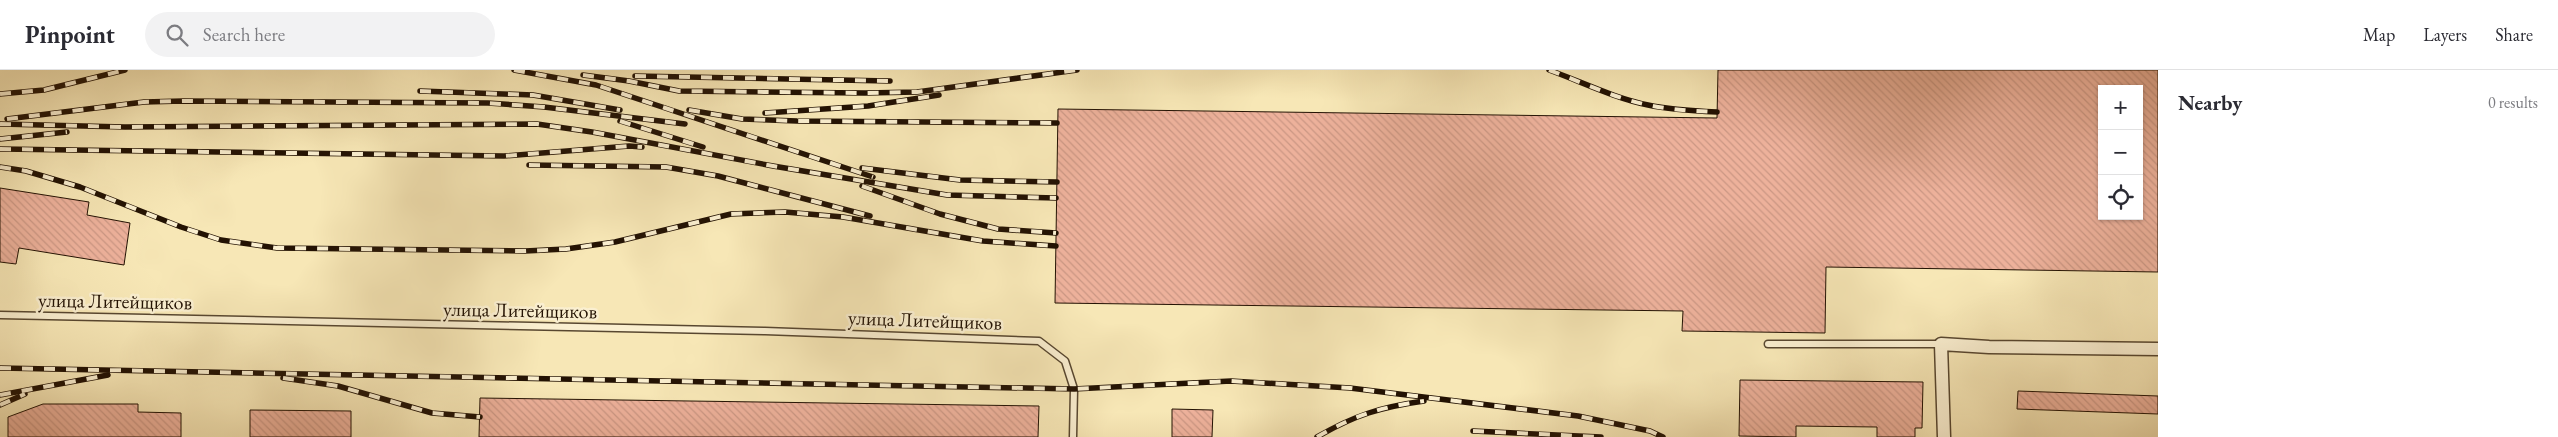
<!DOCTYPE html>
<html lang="en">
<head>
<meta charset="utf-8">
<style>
	body { margin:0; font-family:"EB Garamond",serif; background:#f2f2f3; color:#2b2b33 }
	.controls { position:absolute; right:15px; top:15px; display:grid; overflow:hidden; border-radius:0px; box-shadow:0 1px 4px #0004 }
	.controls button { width:45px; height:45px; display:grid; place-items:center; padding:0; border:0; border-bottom:1px solid #e1e1e2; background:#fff; color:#2b2b33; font:25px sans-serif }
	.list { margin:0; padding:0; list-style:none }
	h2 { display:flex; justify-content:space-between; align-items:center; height:65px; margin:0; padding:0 20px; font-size:21px }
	h2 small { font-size:16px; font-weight:400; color:#7c7c81 }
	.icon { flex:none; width:28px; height:28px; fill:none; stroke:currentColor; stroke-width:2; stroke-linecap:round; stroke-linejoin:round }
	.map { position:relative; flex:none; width:2158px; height:367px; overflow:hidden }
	header { display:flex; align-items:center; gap:30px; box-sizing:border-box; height:70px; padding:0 25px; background:#fff; border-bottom:1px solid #e1e1e2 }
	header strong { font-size:24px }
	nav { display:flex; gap:28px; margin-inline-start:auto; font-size:18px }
	.search { width:350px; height:45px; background:#f2f2f3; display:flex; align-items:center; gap:12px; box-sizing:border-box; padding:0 18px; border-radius:28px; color:#7c7c81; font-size:19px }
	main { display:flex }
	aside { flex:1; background:#fff }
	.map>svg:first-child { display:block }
	.building { fill:url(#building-back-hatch); stroke:#231203; fill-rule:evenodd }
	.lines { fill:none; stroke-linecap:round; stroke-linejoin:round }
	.service-casing { stroke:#584730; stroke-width:9 }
	.minor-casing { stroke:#584730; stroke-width:15 }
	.service { stroke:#faefd0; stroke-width:6 }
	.minor { stroke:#faefd0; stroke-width:12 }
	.rail-casing { stroke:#231203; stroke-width:5.5 }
	.rail { stroke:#faefd0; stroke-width:4; stroke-dasharray:11; stroke-linecap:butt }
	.labels { text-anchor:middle; stroke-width:5; stroke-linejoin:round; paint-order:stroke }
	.street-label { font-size:20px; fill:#231203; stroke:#faefd0 }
</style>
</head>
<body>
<header>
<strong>Pinpoint</strong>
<div class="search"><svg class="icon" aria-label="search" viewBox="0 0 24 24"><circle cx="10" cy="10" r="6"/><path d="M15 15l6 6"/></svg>Search here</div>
<nav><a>Map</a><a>Layers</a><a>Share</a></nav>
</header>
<main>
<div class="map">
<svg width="2158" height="367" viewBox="0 0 2158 367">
	<defs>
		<pattern id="building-back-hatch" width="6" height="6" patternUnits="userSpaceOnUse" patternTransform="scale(1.25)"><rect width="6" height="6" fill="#edb19b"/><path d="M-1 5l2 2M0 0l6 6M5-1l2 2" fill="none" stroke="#cb9784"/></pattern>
	</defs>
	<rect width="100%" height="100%" fill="#f7e7b6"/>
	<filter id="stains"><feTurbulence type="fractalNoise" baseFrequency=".004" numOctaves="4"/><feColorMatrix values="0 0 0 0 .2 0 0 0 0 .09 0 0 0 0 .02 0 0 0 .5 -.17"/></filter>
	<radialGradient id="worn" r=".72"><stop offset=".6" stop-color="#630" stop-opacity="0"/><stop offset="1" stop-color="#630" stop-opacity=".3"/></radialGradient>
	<g class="building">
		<path d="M1718 0H2158V202L1826 197 1825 263 1682 261 1683 241 1055 233 1058 39 1717 48ZM2102 19H2139V146H2102Z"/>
		<polygon points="0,118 89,132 87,145 130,153 124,195 19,178 16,194 0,192"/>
		<polygon points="1740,310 1923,312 1922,358 1915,358 1915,367 1877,367 1877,357 1796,356 1796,367 1739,366"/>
		<polygon points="2018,321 2158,326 2158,344 2017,339"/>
		<polygon points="480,328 1039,336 1038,367 479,367"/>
		<polygon points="43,334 138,334 138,342 181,343 181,367 8,367 8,347"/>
		<polygon points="1172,339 1213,340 1212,367 1172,367"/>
		<polygon points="250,340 351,341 351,367 250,367"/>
	</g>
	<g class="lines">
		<g class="service-casing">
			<g id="service">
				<polyline points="0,245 765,261 1039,271 1065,291 1074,319 1073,367"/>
				<polyline points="1768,274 1941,274"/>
			</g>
		</g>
		<g class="minor-casing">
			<polyline id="minor" points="1944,367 1941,274 1989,277 2158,279"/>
		</g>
		<use href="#service" class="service"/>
		<use href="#minor" class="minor"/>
		<g class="rail-casing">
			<g id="rail">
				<polyline points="514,0 596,15 873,107"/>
				<path d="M1549 0C1582 12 1614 28 1648 35 1671 40 1694 41 1717 42"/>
				<polyline points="583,5 629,11 679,21 865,23 917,22 1077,0"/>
				<polyline points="635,6 890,11"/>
				<polyline points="420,21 533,25 620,40"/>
				<polyline points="0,24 44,20 125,0"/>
				<polyline points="689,40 742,49 797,51 1057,53"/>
				<polyline points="765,43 868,36 939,25"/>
				<polyline points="7,49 144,32 183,31 488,33 544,37 685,54"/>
				<polyline points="620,51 703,77"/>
				<polyline points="0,54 125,57 537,54 592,62 773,96 947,125 1056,128"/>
				<polyline points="0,69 67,62"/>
				<polyline points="0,79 504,86 629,76 642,77"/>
				<polyline points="529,95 666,97 718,106 870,146"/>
				<polyline points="0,97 26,101 80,117 181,157 221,170 277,178 525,181 566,179 615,172 731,144 785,142 843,147 983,171 1056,176"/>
				<polyline points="862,98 960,110 1057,112"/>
				<polyline points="862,116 940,144 998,159 1056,163"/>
				<polyline points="0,298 1074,319 1231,311 1350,318 1578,346 1650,361 1663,367"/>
				<polyline points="283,308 338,316 432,343 480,347"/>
				<polyline points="0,325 108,305"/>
				<polyline points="0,335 25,324"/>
				<polyline points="1473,361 1601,367"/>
				<path d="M1317 367C1355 345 1381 337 1424 331"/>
			</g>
		</g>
		<use href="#rail" class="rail"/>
	</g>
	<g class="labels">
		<g class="street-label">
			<text transform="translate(115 231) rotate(1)" y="7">улица Литейщиков</text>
			<text transform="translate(520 240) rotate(1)" y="7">улица Литейщиков</text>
			<text transform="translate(925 250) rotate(2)" y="7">улица Литейщиков</text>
		</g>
	</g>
	<rect width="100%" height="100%" filter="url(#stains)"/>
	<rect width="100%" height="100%" fill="url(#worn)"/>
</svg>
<div class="controls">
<button>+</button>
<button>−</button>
<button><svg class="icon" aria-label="locate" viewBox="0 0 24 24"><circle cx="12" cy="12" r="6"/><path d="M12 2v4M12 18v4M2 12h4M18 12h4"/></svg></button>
</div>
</div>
<aside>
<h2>Nearby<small>0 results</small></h2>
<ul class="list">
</ul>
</aside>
</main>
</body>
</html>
